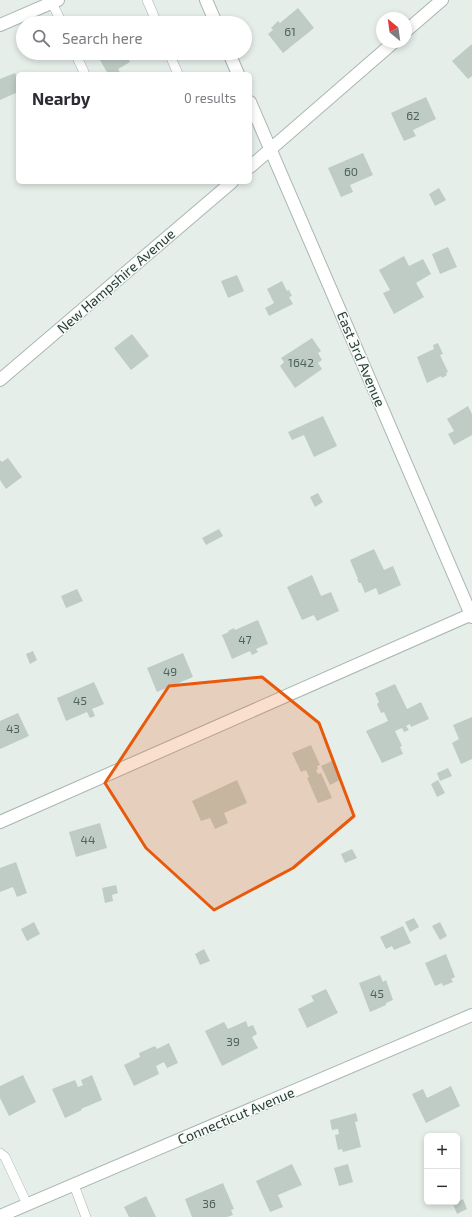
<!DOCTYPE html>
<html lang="en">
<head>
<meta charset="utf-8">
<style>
	body { margin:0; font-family:"Exo 2",sans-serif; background:#f2f2f3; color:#2b2b33 }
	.controls { position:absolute; right:12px; bottom:12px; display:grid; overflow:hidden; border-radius:6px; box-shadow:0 2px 6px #0003 }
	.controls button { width:36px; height:36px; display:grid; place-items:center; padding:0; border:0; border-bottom:1px solid #e1e1e2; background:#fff; color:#2b2b33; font:20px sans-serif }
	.compass { position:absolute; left:376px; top:12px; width:36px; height:36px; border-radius:50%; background:#fff; box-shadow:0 2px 6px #0003; rotate:331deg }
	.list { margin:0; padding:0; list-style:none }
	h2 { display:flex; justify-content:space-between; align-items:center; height:52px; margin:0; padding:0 16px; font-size:17px }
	h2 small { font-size:13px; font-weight:400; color:#7c7c81 }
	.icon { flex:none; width:22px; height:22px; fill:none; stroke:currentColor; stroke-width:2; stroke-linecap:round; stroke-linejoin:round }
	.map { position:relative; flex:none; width:472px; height:1217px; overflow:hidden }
	.search { position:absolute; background:#fff; box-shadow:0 2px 6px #0003; left:16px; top:16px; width:236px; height:44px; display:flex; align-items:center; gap:10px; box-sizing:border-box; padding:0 14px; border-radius:22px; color:#7c7c81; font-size:15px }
	.panel { position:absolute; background:#fff; box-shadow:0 2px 6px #0003; left:16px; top:72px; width:236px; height:112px; border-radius:6px }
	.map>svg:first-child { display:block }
	.building { fill:#beccc5 }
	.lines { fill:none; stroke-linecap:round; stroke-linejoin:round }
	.lane-casing { stroke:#a9b6b0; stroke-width:10 }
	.street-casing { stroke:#a9b6b0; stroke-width:14 }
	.lane { stroke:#fff; stroke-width:9 }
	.street { stroke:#fff; stroke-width:12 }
	.marked { fill:#e8590c; fill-opacity:0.2; stroke:#e8590c; stroke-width:3; stroke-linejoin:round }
	.labels { text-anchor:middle; stroke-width:3; stroke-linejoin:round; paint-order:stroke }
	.number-label { font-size:12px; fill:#4c625a }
	.street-label { font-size:14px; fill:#263f36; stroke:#f7faf8 }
</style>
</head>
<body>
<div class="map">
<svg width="472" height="1217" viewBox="0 0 472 1217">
	<rect width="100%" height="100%" fill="#e6eeea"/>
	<g class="building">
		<polygon points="298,8 314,28 283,53 268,34 273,30 271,28 278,21 280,23"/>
		<polygon points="472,44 472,76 468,79 452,61"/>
		<polygon points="96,53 125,53 130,62 118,69 121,74 108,74"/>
		<polygon points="15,73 18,81 18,92 0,100 0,79"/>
		<polygon points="426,97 436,119 413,130 416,136 404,141 391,113"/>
		<polygon points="363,153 373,175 350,185 353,192 341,197 328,168"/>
		<polygon points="439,188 446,200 435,206 429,194"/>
		<polygon points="448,247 457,267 440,274 432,254"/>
		<polygon points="404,256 409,266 423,259 431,274 416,283 424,297 394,314 383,293 390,290 379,270"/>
		<polygon points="237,275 244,291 228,298 221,281"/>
		<polygon points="282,281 287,291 289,290 292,296 289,297 293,304 269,316 265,308 274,303 267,289"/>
		<polygon points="132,334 149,356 131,370 114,348"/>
		<polygon points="312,338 321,351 318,353 322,360 318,363 322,369 295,388 280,366 284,362 281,358"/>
		<polygon points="438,343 443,354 440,355 448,372 446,373 447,375 442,378 441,376 427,383 417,357 434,349 433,345"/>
		<polygon points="468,406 472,414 472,435 454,445 448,434 454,431 447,419"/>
		<polygon points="323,416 337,446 314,457 304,435 292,440 288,432"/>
		<polygon points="8,458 22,477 6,489 0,480 0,460 2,462"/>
		<polygon points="318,493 323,502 315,507 310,497"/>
		<polygon points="219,529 223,536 206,545 202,538"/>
		<polygon points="374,549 384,570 393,566 401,585 379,595 376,588 365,593 361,583 359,583 357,579 358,579 350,560"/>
		<polygon points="312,575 321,596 331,592 339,611 317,621 314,615 302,620 287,587"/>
		<polygon points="77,589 83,601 66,608 61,596"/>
		<polygon points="258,620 268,644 256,649 258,652 252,655 250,651 232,659 222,635 229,632 228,631 234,628 235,630"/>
		<polygon points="33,651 37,660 30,664 26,654"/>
		<polygon points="183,653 193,677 157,692 147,668"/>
		<polygon points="94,682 104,704 92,709 95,716 90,718 87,712 66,721 57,698"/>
		<polygon points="395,684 407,709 421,702 429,719 411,727 410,724 406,726 409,730 404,732 402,728 395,731 402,746 400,747 403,754 382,763 366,731 388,721 384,712 381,713 377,704 379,702 375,693"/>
		<polygon points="18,713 29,736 0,749 0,721"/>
		<polygon points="472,717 472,759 461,764 452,743 459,739 453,725"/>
		<polygon points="311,745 320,765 317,766 318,769 316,770 318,774 321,773 332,798 318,803 307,778 309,777 306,770 301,772 292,753"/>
		<polygon points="332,761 340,780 330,785 321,766"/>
		<polygon points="448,768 452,776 440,781 437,773"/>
		<polygon points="237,780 247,803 224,813 228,823 215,829 210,818 201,821 192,801"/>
		<polygon points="438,780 445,793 437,797 431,784"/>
		<polygon points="100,823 107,848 76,857 69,832"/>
		<polygon points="352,849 357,858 345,863 341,854"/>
		<polygon points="16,862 27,893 17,897 13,887 0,892 0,868"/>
		<polygon points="116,885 118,893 112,895 113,901 105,903 102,888"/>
		<polygon points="414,918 419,927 410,932 405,922"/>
		<polygon points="34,922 40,934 27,941 21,929"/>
		<polygon points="440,922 447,936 440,940 432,926"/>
		<polygon points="403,926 411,943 394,950 392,946 386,949 380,937"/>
		<polygon points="204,949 210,961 200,965 195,954"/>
		<polygon points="446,954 455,977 451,979 453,982 443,986 442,983 435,986 425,963"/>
		<polygon points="380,975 383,982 386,980 393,1000 386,1003 386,1005 370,1012 359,983"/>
		<polygon points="326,989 338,1013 307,1028 298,1009 314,1001 311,996"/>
		<polygon points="246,1021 248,1027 253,1025 257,1034 252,1037 258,1048 222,1066 205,1031 224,1022 228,1029"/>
		<polygon points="169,1043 178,1063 167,1068 164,1062 156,1066 159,1074 134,1086 124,1065 140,1057 139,1053 155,1046 157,1049"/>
		<polygon points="23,1075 36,1102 9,1116 0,1098 0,1086"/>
		<polygon points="92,1075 102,1100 81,1109 82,1110 65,1118 52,1089 75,1080 78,1087 83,1085 81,1080"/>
		<polygon points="451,1086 460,1106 426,1123 412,1094 423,1089 427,1098"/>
		<polygon points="356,1113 358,1121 355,1122 361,1147 343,1152 342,1149 338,1150 335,1135 339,1134 338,1129 332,1130 330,1120"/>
		<polygon points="292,1164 302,1185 278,1195 283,1207 270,1212 256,1181"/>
		<polygon points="348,1164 353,1182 339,1186 334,1168"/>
		<polygon points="223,1183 234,1209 231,1210 233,1215 227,1217 192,1217 185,1199"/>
		<polygon points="146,1196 156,1217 129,1217 124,1207"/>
		<polygon points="463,1199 467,1209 457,1214 453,1204"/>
	</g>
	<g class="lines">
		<g class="lane-casing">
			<g id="lane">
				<polyline points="147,0 157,23"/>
				<polyline points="52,3 62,23"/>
				<polyline points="75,53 84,72"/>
				<polyline points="169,53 178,74"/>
				<polyline points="0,1153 5,1157 27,1204"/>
				<polyline points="74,1185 86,1217"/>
			</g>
		</g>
		<g class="street-casing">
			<g id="street">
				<polyline points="206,0 216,23"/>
				<polyline points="0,25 58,0"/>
				<polyline points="406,31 442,0"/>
				<polyline points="229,53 238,74"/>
				<polyline points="250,102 472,617"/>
				<polyline points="250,167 394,42"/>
				<polyline points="0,380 232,182"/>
				<polyline points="0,822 472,614"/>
				<polyline points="0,1216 472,1015"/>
			</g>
		</g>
		<use href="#lane" class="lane"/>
		<use href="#street" class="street"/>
	</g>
	<path class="marked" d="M262 677 319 723 354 816 293 868 214 910 146 848 105 783 169 686Z"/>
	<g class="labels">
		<g class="number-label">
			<text x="290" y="36">61</text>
			<text x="413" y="120">62</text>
			<text x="351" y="176">60</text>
			<text x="301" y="367">1642</text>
			<text x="245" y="644">47</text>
			<text x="170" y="676">49</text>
			<text x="80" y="705">45</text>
			<text x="13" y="733">43</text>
			<text x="88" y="844">44</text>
			<text x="377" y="998">45</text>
			<text x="233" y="1046">39</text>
			<text x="209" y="1208">36</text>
		</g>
		<g class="street-label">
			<text transform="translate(116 281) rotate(-41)" y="5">New Hampshire Avenue</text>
			<text transform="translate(361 359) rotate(67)" y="5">East 3rd Avenue</text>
			<text transform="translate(236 1116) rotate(-23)" y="5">Connecticut Avenue</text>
		</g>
	</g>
</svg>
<div class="controls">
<button>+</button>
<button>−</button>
</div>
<svg class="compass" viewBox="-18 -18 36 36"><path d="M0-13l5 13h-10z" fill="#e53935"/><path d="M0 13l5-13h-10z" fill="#7c7c81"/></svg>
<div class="search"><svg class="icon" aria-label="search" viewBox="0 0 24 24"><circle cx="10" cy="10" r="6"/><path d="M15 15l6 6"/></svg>Search here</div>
<section class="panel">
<h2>Nearby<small>0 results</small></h2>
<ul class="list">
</ul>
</section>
</div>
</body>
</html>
